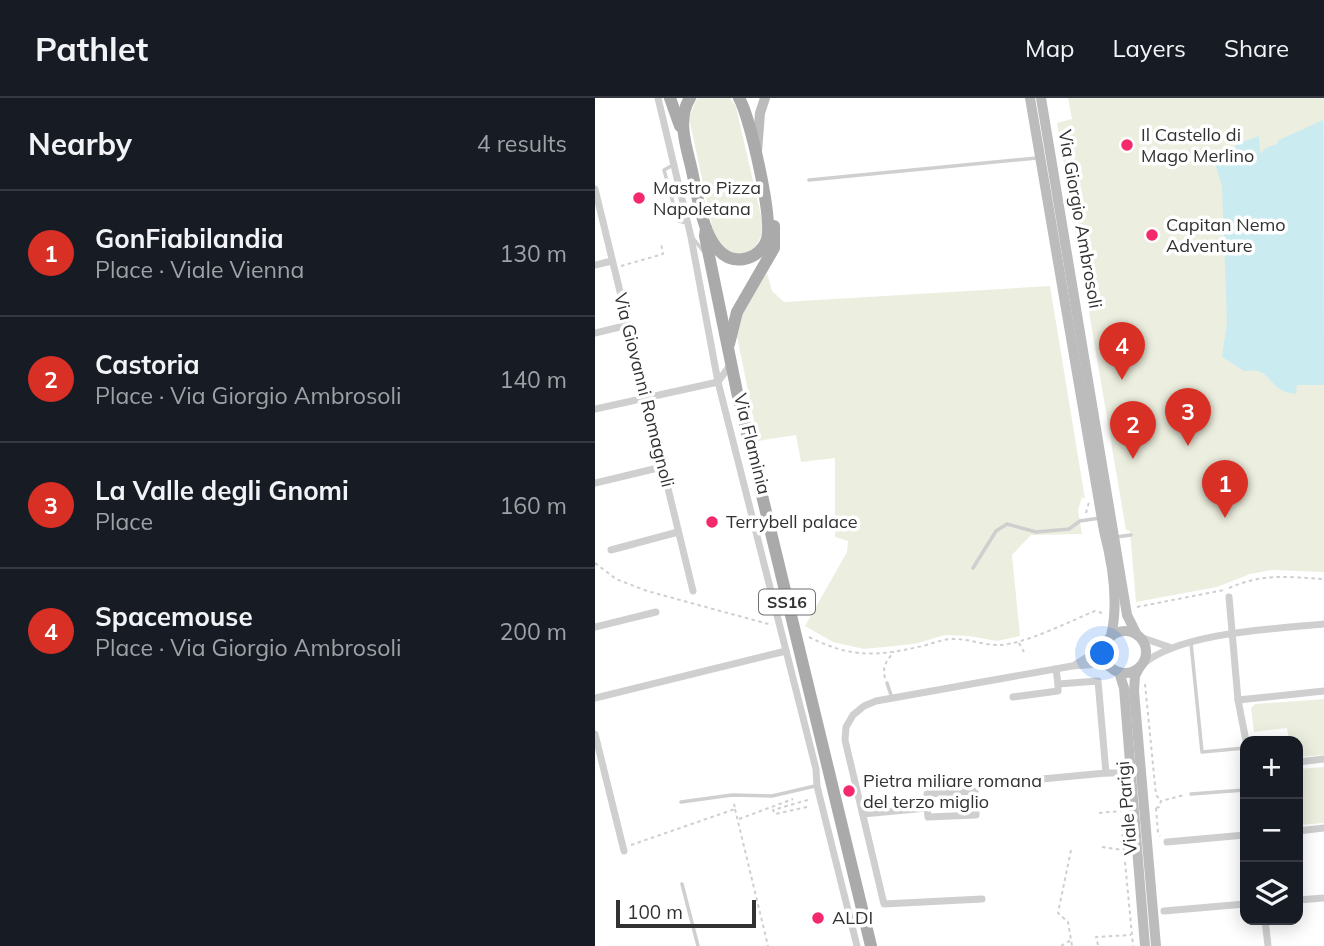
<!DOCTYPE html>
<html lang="en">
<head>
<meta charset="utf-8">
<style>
	body { margin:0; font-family:Mulish,sans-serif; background:#242831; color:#f1f3f6 }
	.controls { position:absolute; right:21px; bottom:21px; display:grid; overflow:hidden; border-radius:14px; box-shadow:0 4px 18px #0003 }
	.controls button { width:63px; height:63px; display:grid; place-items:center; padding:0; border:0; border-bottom:2px solid #363941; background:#171b24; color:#f1f3f6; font:35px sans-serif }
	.scale { position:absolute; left:21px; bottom:18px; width:140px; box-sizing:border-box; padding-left:7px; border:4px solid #323232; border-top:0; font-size:19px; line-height:24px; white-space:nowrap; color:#323232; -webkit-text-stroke:5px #fff; paint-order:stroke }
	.you { position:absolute; left:508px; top:556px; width:24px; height:24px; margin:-18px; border:5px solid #fff; border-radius:50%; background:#1a73e8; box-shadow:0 0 0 10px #1a73e833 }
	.badge { display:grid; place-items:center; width:46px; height:46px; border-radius:50%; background:#d93025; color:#fff; font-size:23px; font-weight:700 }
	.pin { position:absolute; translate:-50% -58px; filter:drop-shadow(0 2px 4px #0008) }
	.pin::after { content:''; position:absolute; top:37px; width:24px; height:21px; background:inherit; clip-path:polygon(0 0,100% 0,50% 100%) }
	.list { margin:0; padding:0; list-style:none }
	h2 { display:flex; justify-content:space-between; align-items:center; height:91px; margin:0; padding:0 28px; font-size:30px }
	h2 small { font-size:23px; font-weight:400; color:#9ea1a6 }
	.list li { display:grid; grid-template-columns:46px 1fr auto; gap:21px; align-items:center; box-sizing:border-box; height:126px; padding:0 28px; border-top:2px solid #363941 }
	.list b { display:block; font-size:26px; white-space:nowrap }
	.list p { margin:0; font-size:23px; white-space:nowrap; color:#9ea1a6 }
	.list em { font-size:23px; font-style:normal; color:#9ea1a6 }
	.icon { flex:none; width:38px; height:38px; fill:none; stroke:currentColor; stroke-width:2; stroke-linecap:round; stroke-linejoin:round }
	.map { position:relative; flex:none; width:729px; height:848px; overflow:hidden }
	header { display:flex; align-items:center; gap:42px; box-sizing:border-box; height:98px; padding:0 35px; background:#171b24; border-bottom:2px solid #363941 }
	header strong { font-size:33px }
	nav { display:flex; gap:38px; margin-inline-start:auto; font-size:24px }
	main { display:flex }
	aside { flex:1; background:#171b24 }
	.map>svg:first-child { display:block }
	.green { fill:#ecefdf }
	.water { fill:#caebf0 }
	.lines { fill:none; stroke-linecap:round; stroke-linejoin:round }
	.path { stroke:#cfcfcf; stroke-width:2; stroke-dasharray:3.5 3.5; stroke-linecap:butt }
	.lane { stroke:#cfcfcf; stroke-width:3.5 }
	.street { stroke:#cfcfcf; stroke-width:7 }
	.secondary { stroke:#bcbcbc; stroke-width:10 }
	.primary { stroke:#aaa; stroke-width:12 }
	.poi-dot { fill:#f4296b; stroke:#fff; stroke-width:2.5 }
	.labels { text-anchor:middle; stroke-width:7; stroke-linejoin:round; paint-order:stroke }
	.shield { fill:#fff; stroke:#707070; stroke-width:2 }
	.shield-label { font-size:16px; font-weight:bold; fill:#323232 }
	.poi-label { font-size:18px; fill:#323232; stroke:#fff; text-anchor:start }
	.street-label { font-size:18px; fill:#323232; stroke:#fff }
</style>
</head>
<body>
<header>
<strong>Pathlet</strong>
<nav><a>Map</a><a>Layers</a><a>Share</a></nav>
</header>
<main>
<aside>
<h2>Nearby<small>4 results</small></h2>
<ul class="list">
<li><span class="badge">1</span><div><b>GonFiabilandia</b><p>Place · Viale Vienna</p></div><em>130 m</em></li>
<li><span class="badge">2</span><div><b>Castoria</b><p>Place · Via Giorgio Ambrosoli</p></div><em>140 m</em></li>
<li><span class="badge">3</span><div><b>La Valle degli Gnomi</b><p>Place</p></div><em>160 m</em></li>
<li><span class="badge">4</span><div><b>Spacemouse</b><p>Place · Via Giorgio Ambrosoli</p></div><em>200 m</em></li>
</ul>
</aside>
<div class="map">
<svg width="729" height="848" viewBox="0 0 729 848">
	<rect width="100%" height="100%" fill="#fff"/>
	<g class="green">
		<path d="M102 0H135L141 9 168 126C167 146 152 168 130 151 126 148 122 141 119 137L94 20Z"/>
		<polygon points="473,0 729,0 729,474 677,472 655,476 622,489 541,504 535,433 531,432 462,25 477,21"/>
		<polygon points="172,175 177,193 189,204 455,188 490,401 487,399 483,412 487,436 436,437 417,457 425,538 402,543 374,538 350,537 319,546 269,551 238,544 210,528 252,454 253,443 240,439 240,360 206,364 201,337 163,343 142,238 148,214"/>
		<polygon points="729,601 729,657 703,659 703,643 694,643 692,630 659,634 656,610 660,606"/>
		<polygon points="729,669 729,725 703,727 703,671"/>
	</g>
	<path class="water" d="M728 22 729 287H702L701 296C697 295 692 295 689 293 672 286 675 269 649 273L627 259 632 224 627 88 621 69C632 48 642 46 664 38L665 56 671 50 682 46 684 42Z"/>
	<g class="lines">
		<g class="path">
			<polyline points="26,168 68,156 66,145"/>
			<polyline points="491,415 494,404"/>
			<polyline points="0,465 21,481 52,493 177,527"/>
			<path d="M634 490C668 475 693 479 729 481"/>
			<polyline points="542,509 629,492"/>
			<path d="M214 539C254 559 279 559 323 549 334 547 345 542 355 541 372 540 387 547 403 547 429 547 475 523 500 513L507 515"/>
			<polyline points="424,545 429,554"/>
			<path d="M290 580C287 568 292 562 299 554"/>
			<polyline points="550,586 561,697 566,703"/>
			<polyline points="212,709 180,716 178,712 216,701"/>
			<polyline points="561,710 564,709 566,703 589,697"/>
			<polyline points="561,710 563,735 565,738"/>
			<polyline points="140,711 173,848"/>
			<polyline points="504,715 526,713"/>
			<polyline points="144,721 198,701"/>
			<polyline points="530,732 527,732 538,848"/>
			<polyline points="36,747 140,711 139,705"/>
			<polyline points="507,749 527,752"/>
			<polyline points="476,752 463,815 473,824 477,848"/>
			<polyline points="503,847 501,839 536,837"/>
			<polyline points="466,848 476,842"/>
		</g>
		<g class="lane">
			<polyline points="78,67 69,72 83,123 93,125"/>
			<polyline points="214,82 442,60"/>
			<polyline points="98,140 108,153"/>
			<polyline points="521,439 536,437"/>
			<polyline points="378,470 401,433 412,426 441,434 474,431 485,423 505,420"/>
			<polyline points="596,545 607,654 650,650"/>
			<polyline points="292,585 297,600"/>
			<polyline points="596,696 650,692"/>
			<polyline points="86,704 137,697 177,698 220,688"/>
			<polyline points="87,786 103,848"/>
		</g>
		<g class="street">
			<polyline points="63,0 96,139 123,284 221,671 222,688 262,848"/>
			<polyline points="0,91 98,493"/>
			<polyline points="0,167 17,163"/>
			<polyline points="0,235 33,227"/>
			<polyline points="0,311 123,284 135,267"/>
			<polyline points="0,385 67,369"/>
			<polyline points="16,452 83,434"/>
			<polyline points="634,499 643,602 651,643"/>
			<polyline points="0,529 61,514"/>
			<polyline points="545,539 574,549"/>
			<polyline points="481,566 502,553 511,544"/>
			<path d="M548 566C587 534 679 531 729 526"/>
			<polyline points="461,571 463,586 503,583 511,675 536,675"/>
			<polyline points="418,599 463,593 463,586"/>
			<polyline points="0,600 191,553"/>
			<polyline points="643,602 729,593"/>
			<polyline points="0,636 29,753"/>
			<polyline points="703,664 729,661"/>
			<polyline points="447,681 511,675"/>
			<polyline points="268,716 332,710 332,696 380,693 381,717 333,719 332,710"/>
			<polyline points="703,733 729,730"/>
			<polyline points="572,744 650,737"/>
			<polyline points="387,801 289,806 250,642 251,629 258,617 269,608 281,603 477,568 504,566 517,571"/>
			<polyline points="703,802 729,800"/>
			<polyline points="569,813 650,806"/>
			<polyline points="670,822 673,848"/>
		</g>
		<g class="secondary">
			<path d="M435 0 509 433C518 467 524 504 516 538"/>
			<polyline points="446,0 532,517 542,537"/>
			<polyline points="162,53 165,15 170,0"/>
			<circle cx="530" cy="554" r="21"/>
			<polyline points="544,570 540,578 539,593 561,848"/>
			<polyline points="524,574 529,590 550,848"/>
		</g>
		<g class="primary">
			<polyline points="75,0 85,28"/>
			<path d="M95 0C81 22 92 50 97 73 103 99 110 168 149 161 160 159 169 151 172 141 178 120 155 19 144 0"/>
			<polyline points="111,130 110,138 142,294 276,848"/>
			<polyline points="134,246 142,214 179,150 179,128"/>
		</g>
	</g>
	<g class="poi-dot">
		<circle cx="532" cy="47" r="7"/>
		<circle cx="44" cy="100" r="7"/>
		<circle cx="557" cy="137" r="7"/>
		<circle cx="117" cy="424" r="7"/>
		<circle cx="254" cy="693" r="7"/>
		<circle cx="223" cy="820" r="7"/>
	</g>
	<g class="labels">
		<rect class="shield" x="164" y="491.5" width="56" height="25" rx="5"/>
		<g class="shield-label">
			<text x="192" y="510">SS16</text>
		</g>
		<g class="poi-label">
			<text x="546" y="43">Il Castello di<tspan x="546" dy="21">Mago Merlino</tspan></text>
			<text x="58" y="96">Mastro Pizza<tspan x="58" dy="21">Napoletana</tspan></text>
			<text x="571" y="133">Capitan Nemo<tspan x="571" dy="21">Adventure</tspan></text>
			<text x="131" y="430">Terrybell palace</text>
			<text x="268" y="689">Pietra miliare romana<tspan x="268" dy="21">del terzo miglio</tspan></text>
			<text x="237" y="826">ALDI</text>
		</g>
		<g class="street-label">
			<text transform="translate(485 121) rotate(80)" y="6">Via Giorgio Ambrosoli</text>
			<text transform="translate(49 292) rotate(76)" y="6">Via Giovanni Romagnoli</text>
			<text transform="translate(157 346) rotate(76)" y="6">Via Flaminia</text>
			<text transform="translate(532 710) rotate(-95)" y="6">Viale Parigi</text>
		</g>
	</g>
</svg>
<div class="controls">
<button>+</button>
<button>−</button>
<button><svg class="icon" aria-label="layers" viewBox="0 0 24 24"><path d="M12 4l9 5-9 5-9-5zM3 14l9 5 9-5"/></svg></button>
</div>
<div class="scale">100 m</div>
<div class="you"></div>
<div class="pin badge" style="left:630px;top:420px">1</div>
<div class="pin badge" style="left:538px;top:361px">2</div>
<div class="pin badge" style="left:593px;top:348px">3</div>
<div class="pin badge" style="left:527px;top:282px">4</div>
</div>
</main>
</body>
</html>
